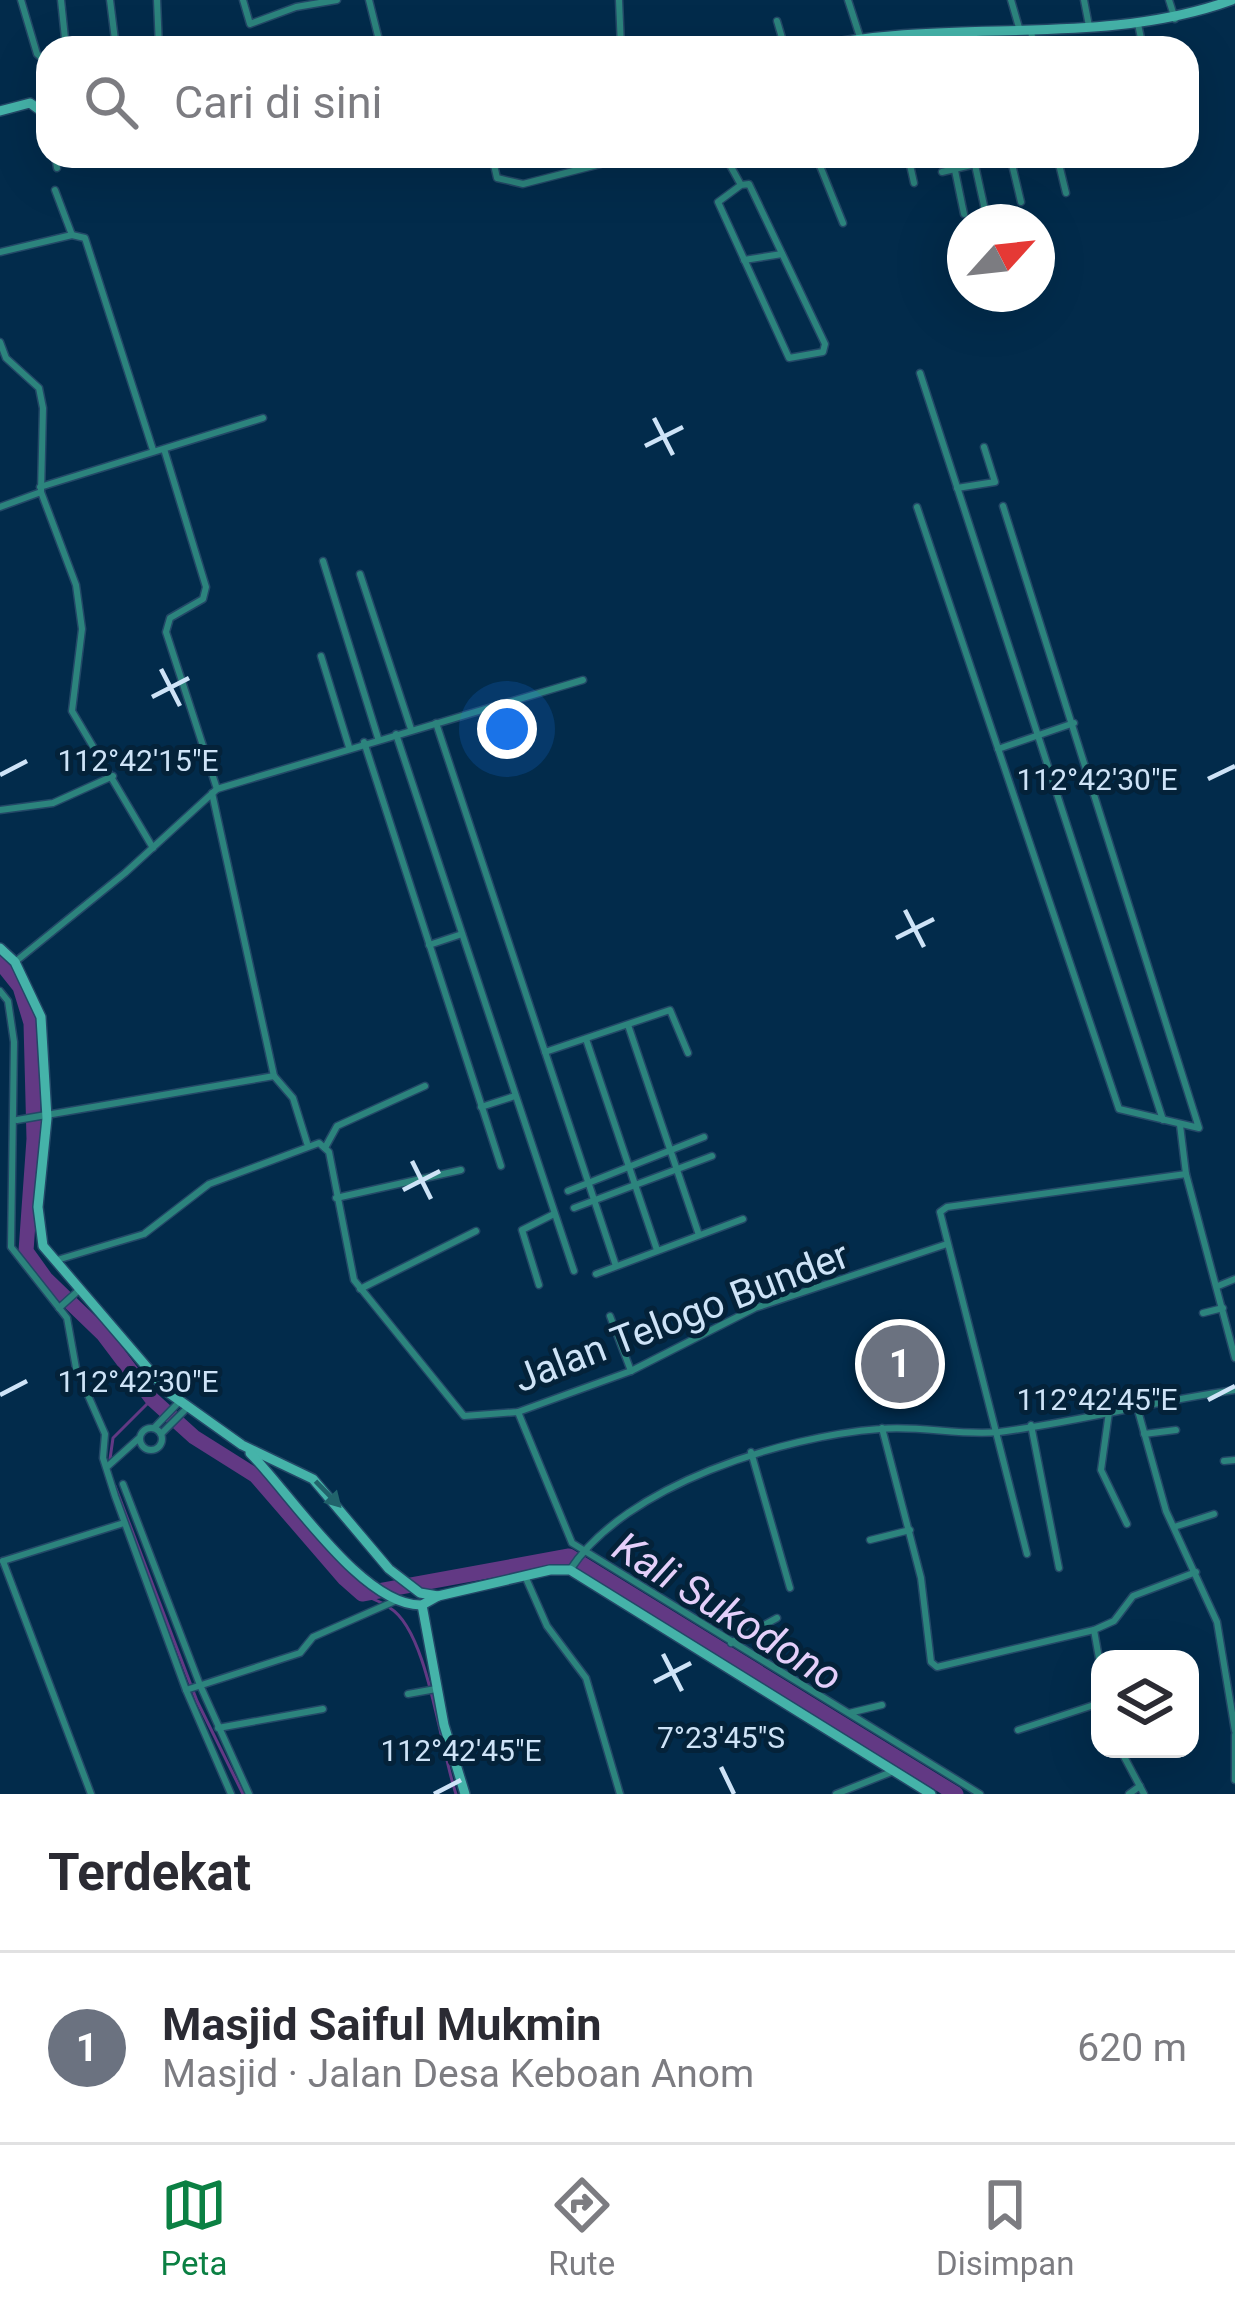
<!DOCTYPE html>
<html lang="id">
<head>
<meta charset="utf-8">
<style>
	body { margin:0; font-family:Roboto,sans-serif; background:#f2f2f3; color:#2b2b33 }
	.controls { position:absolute; right:36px; bottom:36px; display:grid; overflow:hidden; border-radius:24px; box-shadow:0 12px 48px #0002 }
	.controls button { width:108px; height:108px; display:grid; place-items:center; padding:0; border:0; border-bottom:3px solid #e1e1e2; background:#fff; color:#2b2b33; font:60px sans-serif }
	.compass { position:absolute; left:947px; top:204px; width:108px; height:108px; border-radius:50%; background:#fff; box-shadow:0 12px 48px #0002; rotate:63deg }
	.you { position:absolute; left:507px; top:729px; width:42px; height:42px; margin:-30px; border:9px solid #fff; border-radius:50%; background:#1a73e8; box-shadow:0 0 0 18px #1a73e833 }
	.badge { display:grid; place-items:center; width:78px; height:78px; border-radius:50%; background:#0b8043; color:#fff; font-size:39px; font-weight:700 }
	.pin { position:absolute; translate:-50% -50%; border:6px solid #fff; box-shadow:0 3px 12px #0006 }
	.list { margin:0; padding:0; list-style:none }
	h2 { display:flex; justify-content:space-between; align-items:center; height:156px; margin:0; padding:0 48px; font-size:51px }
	h2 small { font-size:39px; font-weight:400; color:#7c7c81 }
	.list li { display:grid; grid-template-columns:78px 1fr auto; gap:36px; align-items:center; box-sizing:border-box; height:192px; padding:0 48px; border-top:3px solid #e1e1e2 }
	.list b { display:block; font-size:45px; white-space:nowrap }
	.list p { margin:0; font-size:39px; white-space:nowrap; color:#7c7c81 }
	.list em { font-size:39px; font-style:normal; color:#7c7c81 }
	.icon { flex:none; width:66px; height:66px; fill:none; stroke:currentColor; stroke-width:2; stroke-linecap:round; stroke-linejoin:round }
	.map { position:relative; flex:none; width:1235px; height:1794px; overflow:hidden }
	.search { position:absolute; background:#fff; box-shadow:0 12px 48px #0002; left:36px; right:36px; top:36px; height:132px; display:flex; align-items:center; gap:30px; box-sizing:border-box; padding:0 42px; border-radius:36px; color:#7c7c81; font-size:45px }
	.sheet { height:348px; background:#fff }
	nav { display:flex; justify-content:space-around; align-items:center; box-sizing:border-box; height:168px; border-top:3px solid #e1e1e2; background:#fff; font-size:33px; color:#7c7c81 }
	nav a { display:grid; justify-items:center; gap:6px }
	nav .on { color:#0b8043 }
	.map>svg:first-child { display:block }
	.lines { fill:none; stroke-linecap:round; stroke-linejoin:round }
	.stream { stroke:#623984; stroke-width:3 }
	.river { stroke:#623984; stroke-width:15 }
	.street-casing { stroke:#234867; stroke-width:9 }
	.secondary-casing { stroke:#234867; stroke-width:12 }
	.street { stroke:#2c847d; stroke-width:6 }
	.secondary { stroke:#45b3a9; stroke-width:9 }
	.oneway { fill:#21636b }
	.ticks { fill:none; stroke:#cee3f7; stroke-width:4.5 }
	.labels { text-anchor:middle; stroke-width:10; stroke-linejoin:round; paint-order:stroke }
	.street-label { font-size:39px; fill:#cee3f7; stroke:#042239 }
	.water-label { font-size:42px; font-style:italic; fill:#e4cffa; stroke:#042239 }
	.ticks-label { font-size:30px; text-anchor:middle; fill:#cee3f7; stroke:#042239; stroke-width:10; stroke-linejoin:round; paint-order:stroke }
</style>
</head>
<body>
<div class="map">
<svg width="1235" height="1794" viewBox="0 0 1235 1794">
	<rect width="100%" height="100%" fill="#022b4b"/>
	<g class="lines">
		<g class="stream">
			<polyline points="110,1459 113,1438 152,1399"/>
			<polyline points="115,1486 197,1701 243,1794"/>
			<polyline points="362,1594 382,1603"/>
			<path d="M390 1608C428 1631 440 1748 456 1794"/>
		</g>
		<polyline class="river" points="0,962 20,987 31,1023 34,1139 26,1251 46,1279 103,1334 152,1399 194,1437 256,1476 345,1579 362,1594 569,1556 956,1794"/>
		<g class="street-casing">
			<g id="street">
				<polyline points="21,0 37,54 48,63"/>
				<polyline points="61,0 66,48"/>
				<polyline points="110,0 116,48"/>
				<polyline points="157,0 159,48"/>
				<polyline points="243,0 250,24 296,7 337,0"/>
				<polyline points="369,0 381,48"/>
				<polyline points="619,0 621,48"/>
				<polyline points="848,0 860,37"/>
				<polyline points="1011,0 1020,31"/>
				<polyline points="1084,0 1089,26"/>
				<polyline points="1169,0 1175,19"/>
				<polyline points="777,21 785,48"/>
				<polyline points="1138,24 1143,48"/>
				<polyline points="1031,31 1034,48"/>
				<polyline points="55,156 57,168"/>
				<polyline points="492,156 497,178 523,184 632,156"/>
				<polyline points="725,156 741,185 749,184 825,344 823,352 789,358 718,202 741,185"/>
				<polyline points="816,156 843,223"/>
				<polyline points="908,156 914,183"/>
				<polyline points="952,156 964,214"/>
				<polyline points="973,156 985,210"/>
				<polyline points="1010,156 1021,202"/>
				<polyline points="1057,156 1066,193"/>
				<polyline points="942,172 1009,156"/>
				<polyline points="55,190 72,235"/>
				<polyline points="0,252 72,235 85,238 153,450"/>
				<polyline points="744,260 782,254"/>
				<polyline points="0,342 6,358 39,388 43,408 41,492 76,585 82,629 72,711 153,848"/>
				<polyline points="920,373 1163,1120"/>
				<polyline points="164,449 206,587 203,599 170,618 166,632 217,789"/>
				<polyline points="40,487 263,418"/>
				<polyline points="957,488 995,482 984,447"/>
				<polyline points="0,507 41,492"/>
				<polyline points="917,507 1119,1109 1199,1128 1003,506"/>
				<polyline points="323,561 378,738"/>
				<polyline points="360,574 411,729"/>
				<polyline points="321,656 349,747"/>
				<polyline points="436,723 616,1266"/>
				<polyline points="396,734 574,1271"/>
				<polyline points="364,742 501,1166"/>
				<polyline points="998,749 1074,723"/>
				<polyline points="212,793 274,1076"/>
				<polyline points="0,810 53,803 113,776"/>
				<polyline points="429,945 462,934"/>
				<polyline points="15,962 125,873 217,789 583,680"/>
				<polyline points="0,991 8,1001 14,1042 11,1247 67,1318 76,1368 105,1434 103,1458 115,1496 186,1690 231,1794"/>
				<polyline points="628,1025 699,1235"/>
				<polyline points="586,1039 657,1250"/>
				<polyline points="545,1052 670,1010 688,1053"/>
				<polyline points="274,1076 293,1098 307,1143"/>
				<polyline points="481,1107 515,1096"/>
				<polyline points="17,1120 274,1076"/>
				<polyline points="1180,1125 1186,1174 1235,1358"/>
				<polyline points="326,1146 337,1126 425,1086"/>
				<polyline points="568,1191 704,1137"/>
				<polyline points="336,1198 461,1170"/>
				<polyline points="574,1208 712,1156"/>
				<polyline points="57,1260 144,1234 209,1184 319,1143 329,1152 354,1280 464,1416 518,1412 631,1371 755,1308 947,1244"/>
				<polyline points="596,1274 743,1219"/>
				<polyline points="539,1285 522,1230 554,1214"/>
				<polyline points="1218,1286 1235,1279"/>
				<polyline points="360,1289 476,1231"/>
				<polyline points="59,1308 79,1290"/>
				<polyline points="1203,1313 1223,1308"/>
				<polyline points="610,1316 631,1371"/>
				<polyline points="1137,1407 1166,1511 1217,1622 1235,1731"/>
				<polyline points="518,1412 572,1543 980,1794"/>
				<polyline points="1109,1412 1101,1470 1127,1524"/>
				<polyline points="1031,1425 1059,1568"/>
				<polyline points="154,1428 179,1402"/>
				<polyline points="882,1428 921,1578 931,1662 937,1667 1094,1630 1114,1621 1133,1596 1196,1572"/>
				<circle cx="151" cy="1439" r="11"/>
				<polyline points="161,1434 187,1408"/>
				<polyline points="1144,1434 1176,1430"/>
				<polyline points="751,1452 790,1588"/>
				<polyline points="1224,1461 1235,1460"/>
				<polyline points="108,1466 138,1439"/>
				<polyline points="123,1484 200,1685 249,1794"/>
				<polyline points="1174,1527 1214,1514"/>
				<polyline points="870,1540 910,1530"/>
				<polyline points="1027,1554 940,1212 947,1207 1186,1174"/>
				<polyline points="3,1561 91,1794"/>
				<polyline points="3,1561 124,1523"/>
				<path d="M570 1570C625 1485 784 1436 880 1429 919 1425 960 1436 999 1432 1078 1422 1156 1401 1235 1390"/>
				<polyline points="525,1576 547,1626 586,1678 620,1794"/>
				<polyline points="1094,1630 1100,1664"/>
				<polyline points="731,1643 777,1618"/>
				<polyline points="186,1690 300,1653 313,1637 395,1601"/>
				<polyline points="408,1694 436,1689"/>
				<polyline points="849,1713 882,1705"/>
				<polyline points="218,1728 323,1709"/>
				<polyline points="1018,1730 1100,1703"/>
				<polyline points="1235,1735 1235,1780"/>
				<polyline points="1120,1749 1144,1794"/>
				<polyline points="836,1794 894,1771"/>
				<polyline points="1129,1794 1140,1786"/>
			</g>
		</g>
		<g class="secondary-casing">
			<g id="secondary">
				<path d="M811 48C949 16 1097 49 1232 0"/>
				<polyline points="0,111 30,103 48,116"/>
				<polyline points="0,948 15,962 41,1017 47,1118 38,1207 43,1246 169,1393 242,1445 313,1479 389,1569 420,1593 438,1596"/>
				<path d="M250 1453C290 1493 363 1607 422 1605L438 1596 550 1570H570L931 1794"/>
				<polyline points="422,1605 444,1725 465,1794"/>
			</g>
		</g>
		<use href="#street" class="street"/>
		<use href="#secondary" class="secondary"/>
	</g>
	<defs><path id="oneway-solid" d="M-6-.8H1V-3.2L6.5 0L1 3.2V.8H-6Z" transform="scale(3)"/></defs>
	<use class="oneway" href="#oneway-solid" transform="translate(328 1494) rotate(46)"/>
	<path class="ticks" d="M654 418 673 455M645 446 683 427M161 669 180 706M152 697 189 678M0 775 27 761M1208 779 1235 766M905 910 924 947M896 938 934 919M412 1161 431 1199M403 1190 440 1171M0 1395 27 1381M1208 1400 1235 1386M663 1654 682 1691M654 1682 691 1663M721 1767 734 1794M434 1794 461 1780"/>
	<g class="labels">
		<g class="street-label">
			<text transform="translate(681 1316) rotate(-21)" y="14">Jalan Telogo Bunder</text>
		</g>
		<g class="water-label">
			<text transform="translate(728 1611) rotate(32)" y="15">Kali Sukodono</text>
		</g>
	</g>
	<g class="ticks-label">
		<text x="138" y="771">112°42'15"E</text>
		<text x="1097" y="790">112°42'30"E</text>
		<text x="138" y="1392">112°42'30"E</text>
		<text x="1097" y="1410">112°42'45"E</text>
		<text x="721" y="1748">7°23'45"S</text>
		<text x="461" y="1761">112°42'45"E</text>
	</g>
</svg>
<div class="controls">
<button><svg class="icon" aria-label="layers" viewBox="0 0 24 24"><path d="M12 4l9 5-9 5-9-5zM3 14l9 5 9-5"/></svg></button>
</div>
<svg class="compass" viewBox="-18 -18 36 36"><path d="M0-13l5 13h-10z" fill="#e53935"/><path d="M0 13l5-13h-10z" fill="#7c7c81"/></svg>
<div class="you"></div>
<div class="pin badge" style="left:900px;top:1364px;background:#6b7280">1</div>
<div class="search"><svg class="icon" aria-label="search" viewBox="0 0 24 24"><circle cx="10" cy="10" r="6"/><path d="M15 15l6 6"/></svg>Cari di sini</div>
</div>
<section class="sheet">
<h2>Terdekat<small></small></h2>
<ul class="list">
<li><span class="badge" style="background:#6b7280">1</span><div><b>Masjid Saiful Mukmin</b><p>Masjid · Jalan Desa Keboan Anom</p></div><em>620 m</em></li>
</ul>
</section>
<nav>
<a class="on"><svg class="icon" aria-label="map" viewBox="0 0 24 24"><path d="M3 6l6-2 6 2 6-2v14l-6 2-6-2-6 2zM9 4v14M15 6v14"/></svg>Peta</a>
<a><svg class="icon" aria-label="directions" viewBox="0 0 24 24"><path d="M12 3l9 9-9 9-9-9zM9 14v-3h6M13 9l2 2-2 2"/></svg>Rute</a>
<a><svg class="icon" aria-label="saved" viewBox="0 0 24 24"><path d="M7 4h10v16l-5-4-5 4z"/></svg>Disimpan</a>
</nav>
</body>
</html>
